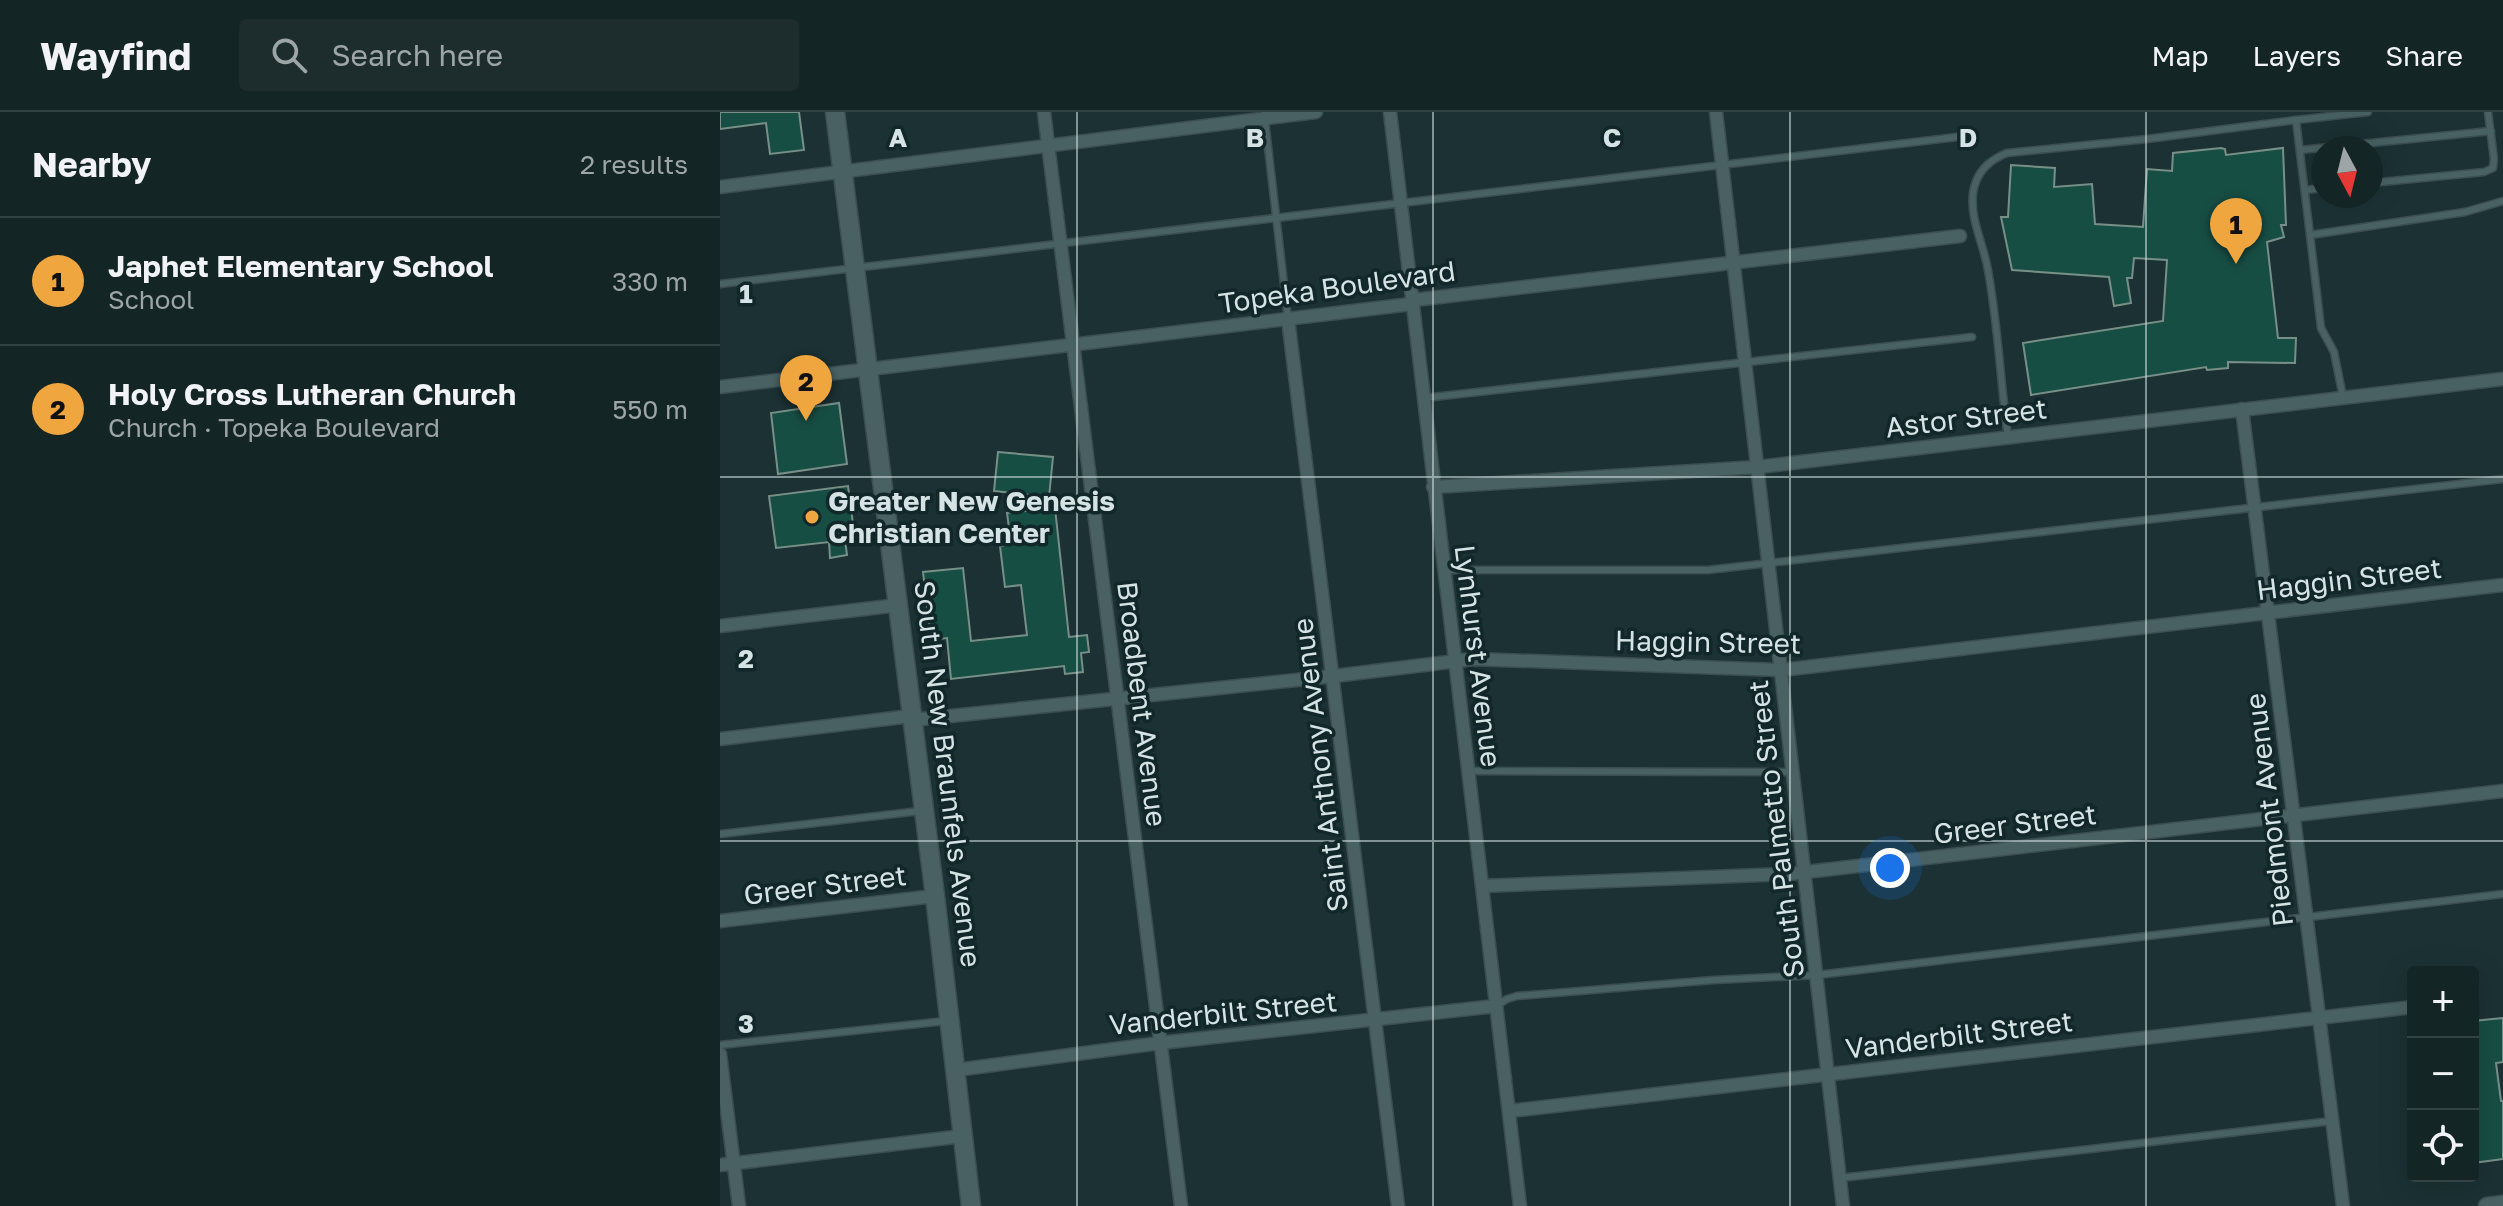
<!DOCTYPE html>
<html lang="en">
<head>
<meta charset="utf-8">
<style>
	body { margin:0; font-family:"Golos Text",sans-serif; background:#1d2d2e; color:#f1f3f6 }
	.controls { position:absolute; right:24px; bottom:24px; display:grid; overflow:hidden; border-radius:8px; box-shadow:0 8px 32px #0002 }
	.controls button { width:72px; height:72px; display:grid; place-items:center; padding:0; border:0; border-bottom:2px solid #334243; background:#142526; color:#f1f3f6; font:40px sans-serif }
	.compass { position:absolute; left:1591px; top:24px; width:72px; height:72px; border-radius:50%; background:#142526; box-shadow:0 8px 32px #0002; rotate:173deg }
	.you { position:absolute; left:1170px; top:756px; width:28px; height:28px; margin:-20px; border:6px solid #fff; border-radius:50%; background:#1a73e8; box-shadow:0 0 0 12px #1a73e833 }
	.badge { display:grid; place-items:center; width:52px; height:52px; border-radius:50%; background:#f0a63f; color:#111; font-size:26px; font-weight:700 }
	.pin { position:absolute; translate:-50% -66px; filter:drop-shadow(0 2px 4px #0008) }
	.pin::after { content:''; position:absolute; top:42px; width:28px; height:24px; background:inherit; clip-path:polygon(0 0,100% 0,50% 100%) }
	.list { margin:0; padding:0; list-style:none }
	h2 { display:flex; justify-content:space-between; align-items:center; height:104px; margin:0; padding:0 32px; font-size:34px }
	h2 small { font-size:26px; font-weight:400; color:#9da5a7 }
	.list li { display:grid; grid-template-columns:52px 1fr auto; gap:24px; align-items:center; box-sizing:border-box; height:128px; padding:0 32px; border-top:2px solid #334243 }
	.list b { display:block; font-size:30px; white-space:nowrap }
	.list p { margin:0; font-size:26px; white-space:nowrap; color:#9da5a7 }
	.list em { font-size:26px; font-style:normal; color:#9da5a7 }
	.icon { flex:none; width:44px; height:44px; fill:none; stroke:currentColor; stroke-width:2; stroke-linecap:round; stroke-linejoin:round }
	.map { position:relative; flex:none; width:1783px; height:1094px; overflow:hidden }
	header { display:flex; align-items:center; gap:48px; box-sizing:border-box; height:112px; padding:0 40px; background:#142526; border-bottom:2px solid #334243 }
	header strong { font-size:38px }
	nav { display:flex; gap:44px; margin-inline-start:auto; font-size:28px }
	.search { width:560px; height:72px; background:#1d2d2e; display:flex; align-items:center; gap:20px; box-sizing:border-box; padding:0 28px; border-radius:8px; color:#9da5a7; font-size:30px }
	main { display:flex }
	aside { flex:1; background:#142526 }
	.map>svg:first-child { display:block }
	.building { fill:#174e44; stroke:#788f89; stroke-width:2 }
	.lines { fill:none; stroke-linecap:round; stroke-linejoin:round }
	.service-casing { stroke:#3b4e50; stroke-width:9 }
	.minor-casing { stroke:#3b4e50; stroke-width:15 }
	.tertiary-casing { stroke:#3b4e50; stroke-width:19 }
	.secondary-casing { stroke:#3b4e50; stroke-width:21 }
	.service { stroke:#496163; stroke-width:6 }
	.minor { stroke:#496163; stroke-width:12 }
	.tertiary { stroke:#496163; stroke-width:16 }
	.secondary { stroke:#496163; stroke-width:18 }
	.grid { fill:none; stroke:#d6e3e5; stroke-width:2; stroke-opacity:0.55 }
	.poi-dot { fill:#f0a63f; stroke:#112729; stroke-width:3 }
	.labels { text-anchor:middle; stroke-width:7; stroke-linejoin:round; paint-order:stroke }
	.street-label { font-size:28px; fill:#d6e3e5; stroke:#112729 }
	.poi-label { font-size:28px; font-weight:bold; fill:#d6e3e5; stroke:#112729; text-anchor:start }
	.grid-label { font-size:26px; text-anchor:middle; font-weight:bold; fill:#d6e3e5; stroke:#112729; stroke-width:7; stroke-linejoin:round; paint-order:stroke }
</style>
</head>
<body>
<header>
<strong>Wayfind</strong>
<div class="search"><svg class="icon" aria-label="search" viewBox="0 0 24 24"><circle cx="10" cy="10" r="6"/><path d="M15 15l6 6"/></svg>Search here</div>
<nav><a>Map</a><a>Layers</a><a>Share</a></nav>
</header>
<main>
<aside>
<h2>Nearby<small>2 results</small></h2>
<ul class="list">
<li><span class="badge">1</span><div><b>Japhet Elementary School</b><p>School</p></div><em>330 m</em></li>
<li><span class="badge">2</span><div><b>Holy Cross Lutheran Church</b><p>Church · Topeka Boulevard</p></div><em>550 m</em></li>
</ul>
</aside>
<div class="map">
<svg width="1783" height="1094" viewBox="0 0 1783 1094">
	<rect width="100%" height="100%" fill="#1b3133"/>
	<g class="building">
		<polygon points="0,0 79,0 84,38 50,42 46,11 0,17"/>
		<polygon points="1501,36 1505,37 1506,43 1563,36 1566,113 1561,113 1564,125 1547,130 1558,226 1576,226 1575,251 1508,250 1508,256 1487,258 1486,255 1311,283 1303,231 1443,209 1447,148 1414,146 1412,166 1407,166 1411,191 1394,194 1389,165 1292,158 1281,105 1288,105 1291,53 1335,56 1334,75 1372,72 1375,112 1423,115 1427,57 1452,59 1453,41"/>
		<polygon points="119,291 127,352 58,362 51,301"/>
		<polygon points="278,340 333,345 329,385 274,379"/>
		<polygon points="128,374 135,427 125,428 127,443 110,446 109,430 56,436 49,384"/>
		<polygon points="335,396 349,525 367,523 369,540 361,541 363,560 345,562 344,554 231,567 227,526 211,528 203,460 243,456 251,529 307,523 301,473 285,475 280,434 291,432 287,401"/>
		<polygon points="1783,906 1783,950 1776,951 1781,989 1783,989 1783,1047 1753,1051 1753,909"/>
	</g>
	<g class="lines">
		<g class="service-casing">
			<g id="service">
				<polyline points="544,0 568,207"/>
				<polyline points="1648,0 1576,8 1590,123 1745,100 1783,89"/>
				<polyline points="1580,38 1771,19"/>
				<polyline points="1651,71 1764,60 1773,56 1774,47 1768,0"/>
				<polyline points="1585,78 1603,76"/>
				<polyline points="1590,123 1601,216 1614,240 1623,285"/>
				<polyline points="0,172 1237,25"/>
				<polyline points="704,286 1252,225"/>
				<path d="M1288 325C1280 268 1278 209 1267 153 1262 129 1250 106 1253 81 1256 60 1269 48 1287 41L1427 27 1576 8"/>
				<polyline points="724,458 988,458 1783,367"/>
				<polyline points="749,659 1073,660"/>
				<polyline points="0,722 200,699"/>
				<polyline points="776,894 787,887 797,884 994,868 1097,863 1783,782"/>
				<polyline points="0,933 226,909"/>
				<polyline points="1120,1066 1612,1009"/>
			</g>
		</g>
		<g class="minor-casing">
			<g id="minor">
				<polyline points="324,0 461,1094"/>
				<polyline points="670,0 800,1094"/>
				<polyline points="996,0 1123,1094"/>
				<polyline points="0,75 596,0"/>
				<polyline points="568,207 678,1094"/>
				<polyline points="0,275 691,192 694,188 1240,124"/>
				<polyline points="1522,297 1623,1094"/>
				<polyline points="713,375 1038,355 1783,267"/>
				<polyline points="0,514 179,493"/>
				<polyline points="192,608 614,564 753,547 1062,558 1783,473"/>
				<polyline points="0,627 191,604"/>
				<polyline points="762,774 1069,762 1783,679"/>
				<polyline points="0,809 215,784"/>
				<polyline points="0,942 19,1094"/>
				<polyline points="236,958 440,931 776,894"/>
				<polyline points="790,999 1693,895"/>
				<polyline points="0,1053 243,1024"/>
			</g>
		</g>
		<g class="tertiary-casing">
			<polyline id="tertiary" points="1767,1094 1783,1092"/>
		</g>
		<g class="secondary-casing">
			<polyline id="secondary" points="115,0 215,784 251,1094"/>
		</g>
		<use href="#service" class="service"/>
		<use href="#minor" class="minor"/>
		<use href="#tertiary" class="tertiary"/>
		<use href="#secondary" class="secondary"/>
	</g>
	<path class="grid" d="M357 0V1094M713 0V1094M1070 0V1094M1426 0V1094M0 365H1783M0 729H1783"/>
	<circle class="poi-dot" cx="92" cy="405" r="8"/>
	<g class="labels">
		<g class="street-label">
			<text transform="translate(617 175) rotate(-8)" y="10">Topeka Boulevard</text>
			<text transform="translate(1246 306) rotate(-7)" y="10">Astor Street</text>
			<text transform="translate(1629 467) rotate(-7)" y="10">Haggin Street</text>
			<text transform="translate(988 530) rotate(1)" y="10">Haggin Street</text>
			<text transform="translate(758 544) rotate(83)" y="10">Lynhurst Avenue</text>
			<text transform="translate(422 592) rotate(83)" y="10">Broadbent Avenue</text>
			<text transform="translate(600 653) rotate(-97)" y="10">Saint Anthony Avenue</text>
			<text transform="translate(228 662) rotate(83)" y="10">South New Braunfels Avenue</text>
			<text transform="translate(1549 698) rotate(-97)" y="10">Piedmont Avenue</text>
			<text transform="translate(1295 712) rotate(-7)" y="10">Greer Street</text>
			<text transform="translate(1056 717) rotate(-97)" y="10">South Palmetto Street</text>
			<text transform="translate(105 773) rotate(-7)" y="10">Greer Street</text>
			<text transform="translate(503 901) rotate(-6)" y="10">Vanderbilt Street</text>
			<text transform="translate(1239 923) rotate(-7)" y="10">Vanderbilt Street</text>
		</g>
		<g class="poi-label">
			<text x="108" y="399">Greater New Genesis<tspan x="108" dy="32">Christian Center</tspan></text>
		</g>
	</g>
	<g class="grid-label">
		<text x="178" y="35">A</text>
		<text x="535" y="35">B</text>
		<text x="892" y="35">C</text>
		<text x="1248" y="35">D</text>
		<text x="26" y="191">1</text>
		<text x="26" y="556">2</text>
		<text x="26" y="921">3</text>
	</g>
</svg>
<div class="controls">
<button>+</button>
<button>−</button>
<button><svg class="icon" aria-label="locate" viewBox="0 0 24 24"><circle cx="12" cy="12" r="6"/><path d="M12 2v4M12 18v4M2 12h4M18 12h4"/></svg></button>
</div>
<svg class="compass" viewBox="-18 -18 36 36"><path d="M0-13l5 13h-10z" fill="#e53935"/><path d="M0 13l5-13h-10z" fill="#9da5a7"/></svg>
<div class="you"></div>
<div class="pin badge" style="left:1516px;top:152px">1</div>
<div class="pin badge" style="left:86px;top:309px">2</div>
</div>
</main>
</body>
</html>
